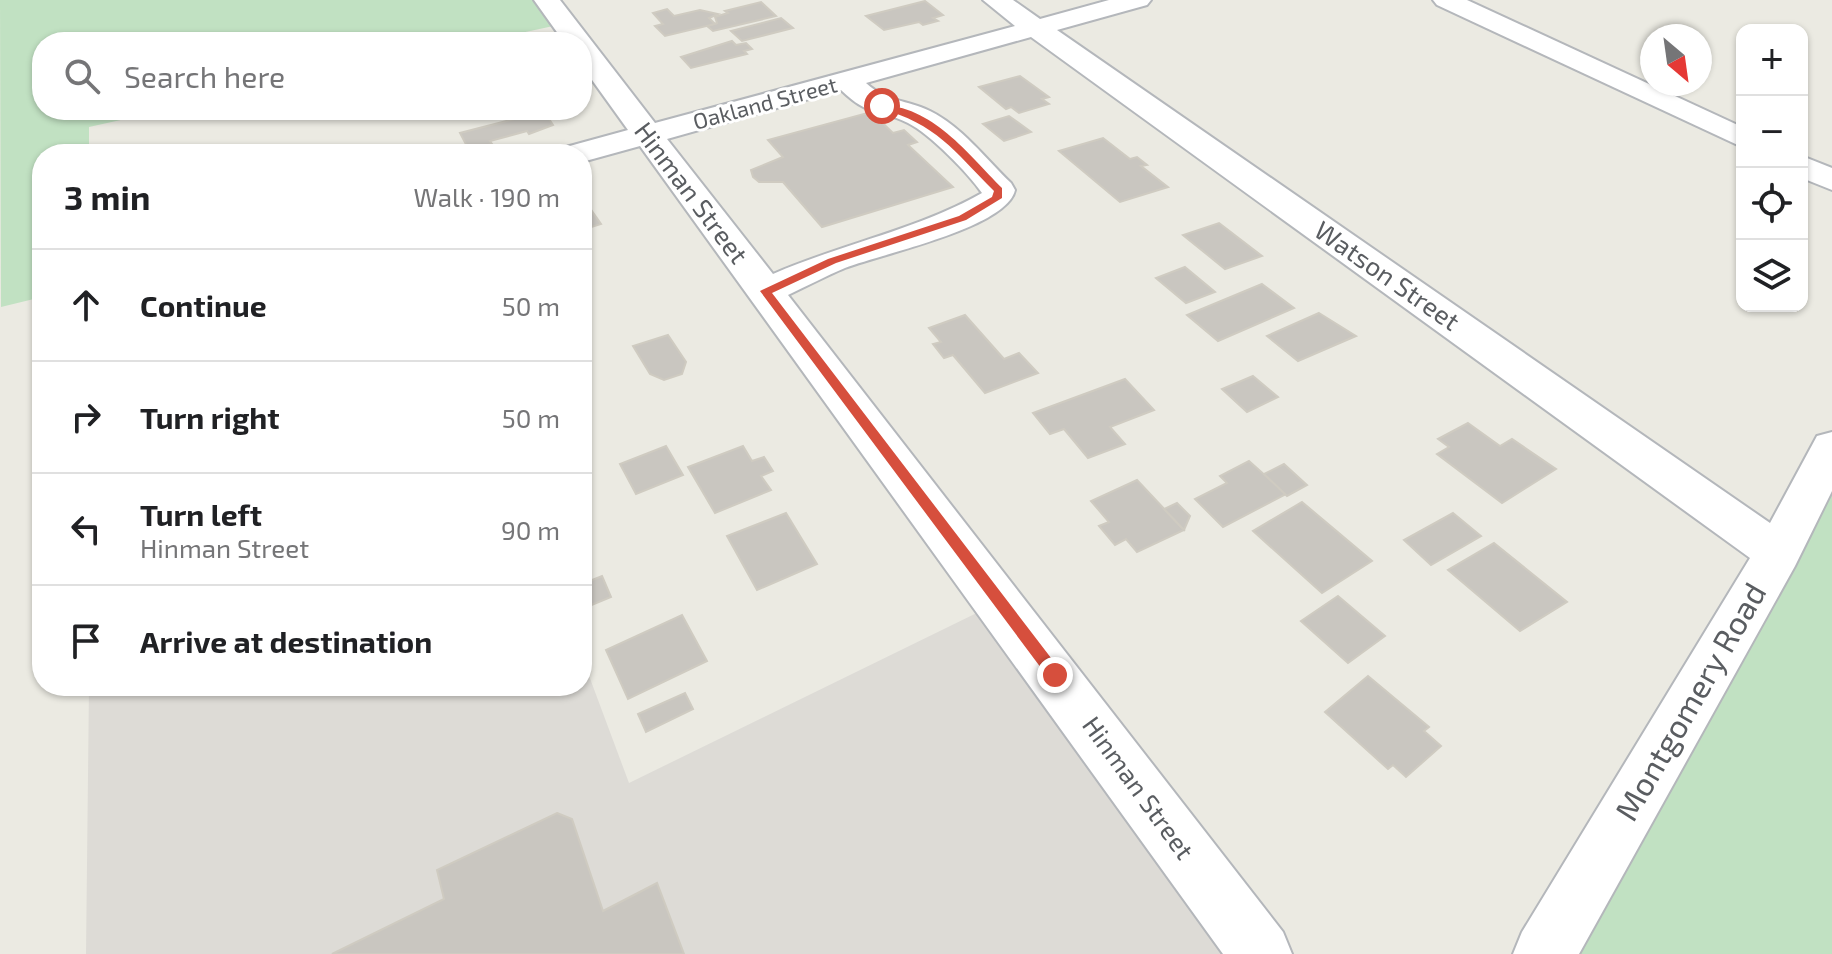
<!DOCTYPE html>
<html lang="en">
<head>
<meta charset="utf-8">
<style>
	body { margin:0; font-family:"Exo 2",sans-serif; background:#f6f6f6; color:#202124 }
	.controls { position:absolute; right:24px; top:24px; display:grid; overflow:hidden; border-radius:16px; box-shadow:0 2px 6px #0004 }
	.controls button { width:72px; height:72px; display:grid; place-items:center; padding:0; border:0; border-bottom:2px solid #e0e0e0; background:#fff; color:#202124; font:40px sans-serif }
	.compass { position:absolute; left:1640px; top:24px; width:72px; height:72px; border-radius:50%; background:#fff; box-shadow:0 2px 6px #0004; rotate:151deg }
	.stop { position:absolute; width:24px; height:24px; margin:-18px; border:6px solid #d64f3d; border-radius:50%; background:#fff }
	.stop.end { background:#d64f3d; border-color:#fff; box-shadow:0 2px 8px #0008 }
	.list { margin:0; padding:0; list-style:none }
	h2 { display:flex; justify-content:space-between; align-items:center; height:104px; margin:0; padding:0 32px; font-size:34px }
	h2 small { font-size:26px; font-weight:400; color:#757577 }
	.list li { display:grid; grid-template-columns:52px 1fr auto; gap:24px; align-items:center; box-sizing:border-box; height:112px; padding:0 32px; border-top:2px solid #e0e0e0 }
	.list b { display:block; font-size:30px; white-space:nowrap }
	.list p { margin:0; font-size:26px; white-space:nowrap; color:#757577 }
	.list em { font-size:26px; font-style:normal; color:#757577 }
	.icon { flex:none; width:44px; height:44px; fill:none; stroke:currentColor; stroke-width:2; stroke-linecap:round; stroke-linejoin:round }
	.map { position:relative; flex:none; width:1832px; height:954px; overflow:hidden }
	.search { position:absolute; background:#fff; box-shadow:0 2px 6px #0004; left:32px; top:32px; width:560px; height:88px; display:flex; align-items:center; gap:20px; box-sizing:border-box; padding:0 28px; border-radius:32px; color:#757577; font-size:30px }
	.panel { position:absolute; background:#fff; box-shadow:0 2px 6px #0004; left:32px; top:144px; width:560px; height:552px; border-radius:32px }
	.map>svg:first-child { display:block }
	.industrial { fill:#dddbd6 }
	.green { fill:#c1e1c2 }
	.building { fill:#c9c6c0; stroke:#cfcbc1; stroke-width:2 }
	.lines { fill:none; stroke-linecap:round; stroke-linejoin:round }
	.minor-casing { stroke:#b4b7bb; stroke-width:4 }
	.minor { fill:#fff; fill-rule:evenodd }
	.route { fill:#d64f3d }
	.labels { text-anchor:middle; stroke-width:6; stroke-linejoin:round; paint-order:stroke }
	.far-street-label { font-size:22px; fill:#5a5d61; stroke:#fff }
	.street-label { font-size:26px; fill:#5a5d61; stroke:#fff }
	.near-street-label { font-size:32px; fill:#5a5d61; stroke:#fff }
</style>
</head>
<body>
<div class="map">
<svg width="1832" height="954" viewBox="0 0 1832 954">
	<rect width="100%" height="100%" fill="#ebeae2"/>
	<polygon class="industrial" points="991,606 1250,954 86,954 89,686 582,686 582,657 629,783"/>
	<g class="green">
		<polygon points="0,0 539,0 558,25 479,42 42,42 42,110 166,110 89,127 89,154 42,154 42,297 1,307"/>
		<polygon points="1832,447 1832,954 1544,954"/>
	</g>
	<g class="building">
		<polygon points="925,1 943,15 933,18 938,21 923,25 919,22 884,30 866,16"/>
		<polygon points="761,2 776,16 713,31 707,26 717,23 715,17 728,13 725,11"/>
		<polygon points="667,9 674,16 700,10 718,14 709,18 715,24 665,36 655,26 663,24 653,13"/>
		<polygon points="781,18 793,28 742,41 731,31"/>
		<polygon points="732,41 736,45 746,43 752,49 744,51 747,54 691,68 681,57"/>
		<polygon points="1020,76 1049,97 1042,99 1049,104 1019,113 1011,107 1006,109 979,87"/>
		<polygon points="527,110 543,110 553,125 529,134 527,131 490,141 492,144 469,150 460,133 530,115"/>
		<polygon points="871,112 893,133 904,130 917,142 908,145 953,187 822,227 783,182 759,182 753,177 751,170 783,157 768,140"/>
		<polygon points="1009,116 1031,132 1004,141 983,124"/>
		<polygon points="1103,138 1130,159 1137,157 1147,165 1141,166 1168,187 1120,202 1059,151"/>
		<polygon points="585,201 601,224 582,230 582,202"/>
		<polygon points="1219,223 1262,256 1225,269 1183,235"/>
		<polygon points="1185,267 1215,292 1186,303 1156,278"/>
		<polygon points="1262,284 1294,308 1218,341 1187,315"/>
		<polygon points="1319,313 1356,336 1298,361 1267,336"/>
		<polygon points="965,315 1004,359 1019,353 1038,373 985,393 953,355 944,358 933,344 941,342 929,328"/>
		<polygon points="668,335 686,362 682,374 664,380 650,374 633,346"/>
		<polygon points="1253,376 1278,397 1247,412 1222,389"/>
		<polygon points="1125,379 1154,410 1110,427 1125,444 1088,458 1064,429 1050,434 1033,413"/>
		<polygon points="1468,423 1500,446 1512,439 1556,469 1502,503 1437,454 1449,447 1438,439"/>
		<polygon points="666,446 683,475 636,494 620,464"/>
		<polygon points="743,446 752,461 764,457 773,471 761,476 771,490 715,513 688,467"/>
		<polygon points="1249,461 1286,494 1223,527 1195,499 1227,483 1220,476"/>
		<polygon points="1284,464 1307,485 1287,496 1264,474"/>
		<polygon points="1137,480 1184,530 1137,552 1126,539 1115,545 1099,526 1109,522 1091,501"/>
		<polygon points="1302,502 1372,561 1322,593 1253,531"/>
		<polygon points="1177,503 1190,516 1184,530 1164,509"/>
		<polygon points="786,513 817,564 757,590 727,536"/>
		<polygon points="1453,513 1481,536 1431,565 1404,540"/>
		<polygon points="1494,543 1567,602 1520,631 1448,570"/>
		<polygon points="602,576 611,597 582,609 582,584"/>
		<polygon points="1338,596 1385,636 1348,663 1301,621"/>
		<polygon points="682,615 707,661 628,699 606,650"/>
		<polygon points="1368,676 1429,727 1424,731 1441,746 1406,777 1393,765 1388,769 1325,712"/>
		<polygon points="685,693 693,709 646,732 638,714"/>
		<polygon points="557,813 572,819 603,911 657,883 684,954 332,954 444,899 437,870"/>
	</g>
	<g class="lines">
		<g class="minor-casing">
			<g id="minor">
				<path d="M534 0H560L655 123 1015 26 983 0H1013L1040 19 1109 0H1151L1147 5 1057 30 1770 523 1817 436 1832 432V491L1795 566 1579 954H1513L1522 932 1750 558 1031 37 866 83C888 103 906 99 930 111 961 126 986 159 1011 183L1015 190C1007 228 881 254 845 268 826 276 807 286 788 295L1283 932 1292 954H1223L640 146 582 162V154H561L566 147 628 130 582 66V42H564ZM841 90C870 118 878 108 908 123 930 134 968 173 982 193 917 230 841 244 773 274L667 139Z"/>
				<polygon points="1433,0 1467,0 1742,127 1742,147 1437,5"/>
				<polygon points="1802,156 1832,168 1832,190 1802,178"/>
			</g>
		</g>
		<use href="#minor" class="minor"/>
	</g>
	<path class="route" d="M879 105C932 105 968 154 1002 188V198L966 220 836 263 772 293 1061 671V680H1050L760 291 828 259 959 216 992 197 994 191C952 149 938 125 879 108Z"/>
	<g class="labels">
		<g class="far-street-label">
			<text transform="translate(765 103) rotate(-15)" y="8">Oakland Street</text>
		</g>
		<g class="street-label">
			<text transform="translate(691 193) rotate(53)" y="9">Hinman Street</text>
			<text transform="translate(1387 276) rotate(35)" y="9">Watson Street</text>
			<text transform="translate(1138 788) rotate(54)" y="9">Hinman Street</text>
		</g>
		<g class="near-street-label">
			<text transform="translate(1691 702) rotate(-60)" y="11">Montgomery Road</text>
		</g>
	</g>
</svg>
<div class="controls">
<button>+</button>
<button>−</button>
<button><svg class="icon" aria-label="locate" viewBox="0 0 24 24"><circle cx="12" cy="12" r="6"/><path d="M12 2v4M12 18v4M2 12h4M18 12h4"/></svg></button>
<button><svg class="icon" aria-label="layers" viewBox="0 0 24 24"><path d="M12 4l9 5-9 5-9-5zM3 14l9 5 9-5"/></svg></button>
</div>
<svg class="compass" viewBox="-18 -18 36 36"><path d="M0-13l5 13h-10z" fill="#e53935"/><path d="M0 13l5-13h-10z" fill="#757577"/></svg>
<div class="stop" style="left:882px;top:106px"></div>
<div class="stop end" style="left:1055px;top:675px"></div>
<div class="search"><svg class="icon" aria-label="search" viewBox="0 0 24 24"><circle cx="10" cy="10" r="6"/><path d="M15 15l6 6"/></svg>Search here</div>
<section class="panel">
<h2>3 min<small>Walk · 190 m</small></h2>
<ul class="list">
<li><svg class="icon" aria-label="ahead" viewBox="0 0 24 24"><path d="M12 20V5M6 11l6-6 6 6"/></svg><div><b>Continue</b></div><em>50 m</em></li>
<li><svg class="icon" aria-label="right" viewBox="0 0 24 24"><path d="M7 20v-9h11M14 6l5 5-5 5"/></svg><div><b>Turn right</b></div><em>50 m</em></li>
<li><svg class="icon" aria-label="left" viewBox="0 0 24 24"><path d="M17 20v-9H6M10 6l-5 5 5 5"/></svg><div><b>Turn left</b><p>Hinman Street</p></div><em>90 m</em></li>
<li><svg class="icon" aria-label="arrive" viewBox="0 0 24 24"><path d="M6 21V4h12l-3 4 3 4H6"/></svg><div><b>Arrive at destination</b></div></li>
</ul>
</section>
</div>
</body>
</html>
